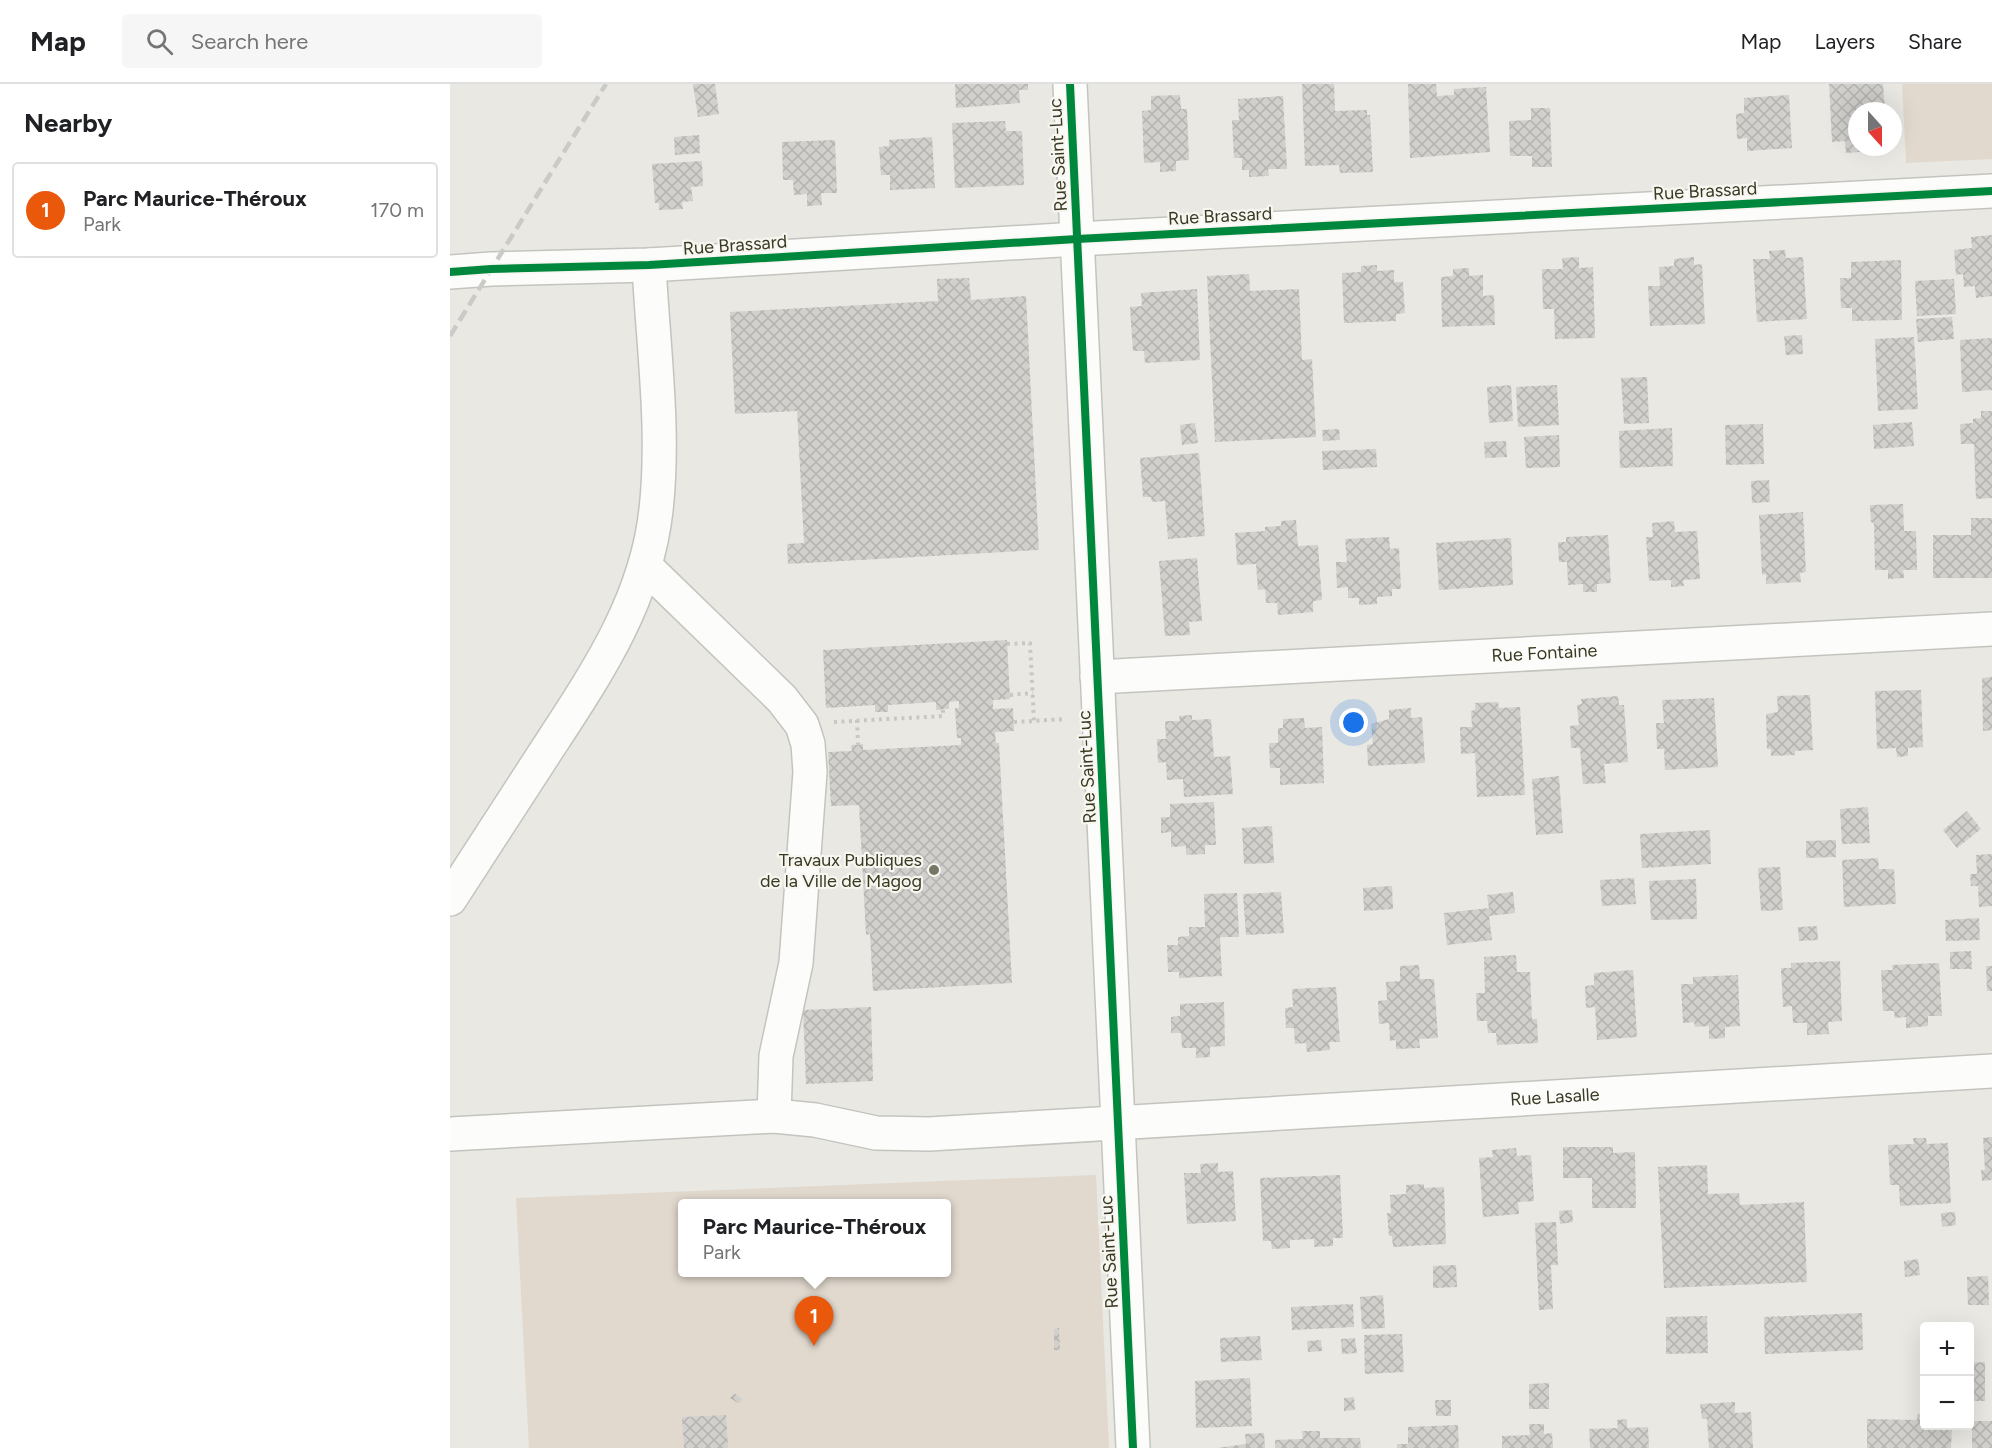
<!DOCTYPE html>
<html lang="en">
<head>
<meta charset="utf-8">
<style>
	body { margin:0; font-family:Figtree,sans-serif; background:#f6f6f6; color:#202124 }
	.controls { position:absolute; right:18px; bottom:18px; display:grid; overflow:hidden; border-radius:6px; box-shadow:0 6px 24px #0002 }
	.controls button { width:54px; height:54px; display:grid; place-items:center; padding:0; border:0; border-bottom:2px solid #e0e0e0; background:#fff; color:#202124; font:30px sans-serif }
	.compass { position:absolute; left:1398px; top:18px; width:54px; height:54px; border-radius:50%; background:#fff; box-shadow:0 6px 24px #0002; rotate:159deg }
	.you { position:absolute; left:904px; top:639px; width:21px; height:21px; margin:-15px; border:4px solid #fff; border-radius:50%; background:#1a73e8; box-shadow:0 0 0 9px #1a73e833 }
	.badge { display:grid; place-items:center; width:39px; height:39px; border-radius:50%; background:#ea580c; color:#fff; font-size:20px; font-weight:700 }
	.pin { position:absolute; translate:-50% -50px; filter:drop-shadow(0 2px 3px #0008) }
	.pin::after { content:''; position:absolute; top:32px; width:21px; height:18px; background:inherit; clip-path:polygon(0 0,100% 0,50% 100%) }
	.popup { position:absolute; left:228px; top:1115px; width:273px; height:78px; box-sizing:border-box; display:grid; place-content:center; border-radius:6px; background:#fff; filter:drop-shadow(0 2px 4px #0005); font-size:20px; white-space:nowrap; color:#757577 }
	.popup b { font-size:22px; color:#202124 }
	.popup::after { content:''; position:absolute; left:50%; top:100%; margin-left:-12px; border:12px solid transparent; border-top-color:#fff }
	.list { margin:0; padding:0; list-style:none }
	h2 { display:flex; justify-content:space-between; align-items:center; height:78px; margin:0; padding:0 24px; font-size:26px }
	h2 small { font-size:20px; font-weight:400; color:#757577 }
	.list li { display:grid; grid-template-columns:39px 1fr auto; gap:18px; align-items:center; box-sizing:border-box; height:96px; margin:0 12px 12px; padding:0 12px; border:2px solid #e0e0e0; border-radius:6px }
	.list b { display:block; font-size:22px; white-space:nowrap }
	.list p { margin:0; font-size:20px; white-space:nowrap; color:#757577 }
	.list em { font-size:20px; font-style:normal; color:#757577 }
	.icon { flex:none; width:33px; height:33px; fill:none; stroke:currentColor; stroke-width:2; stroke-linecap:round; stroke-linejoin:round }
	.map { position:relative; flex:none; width:1542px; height:1364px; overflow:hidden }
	header { display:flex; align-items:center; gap:36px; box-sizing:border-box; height:84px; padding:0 30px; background:#fff; border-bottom:2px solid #e0e0e0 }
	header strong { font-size:28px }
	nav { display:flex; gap:33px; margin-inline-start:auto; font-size:21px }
	.search { width:420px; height:54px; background:#f6f6f6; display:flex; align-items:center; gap:15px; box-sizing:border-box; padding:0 21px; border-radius:6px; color:#757577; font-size:22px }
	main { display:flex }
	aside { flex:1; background:#fff }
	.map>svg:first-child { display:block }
	.green { fill:#e1d9ce; fill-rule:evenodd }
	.building { fill:url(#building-cross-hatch) }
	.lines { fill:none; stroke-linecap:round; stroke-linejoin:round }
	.minor-casing { stroke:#c4c4bf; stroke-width:36 }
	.path { stroke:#c9c8c0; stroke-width:4; stroke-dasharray:3 4.5; stroke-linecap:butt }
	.minor { stroke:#fcfcfb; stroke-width:33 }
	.rail { stroke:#cacac6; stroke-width:4.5; stroke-dasharray:12 6; stroke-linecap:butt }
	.cycleway-casing { stroke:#f7f6f1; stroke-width:11 }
	.cycleway { stroke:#00873e; stroke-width:8 }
	.poi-dot { fill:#776; stroke:#f7f6f1; stroke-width:2 }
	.labels { text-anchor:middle; stroke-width:4.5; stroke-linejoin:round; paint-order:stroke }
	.street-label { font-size:18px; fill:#3a3a23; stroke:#f7f6f1 }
	.poi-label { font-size:18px; fill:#3a3a23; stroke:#f7f6f1; text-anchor:end }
</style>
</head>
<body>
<header>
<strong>Map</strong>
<div class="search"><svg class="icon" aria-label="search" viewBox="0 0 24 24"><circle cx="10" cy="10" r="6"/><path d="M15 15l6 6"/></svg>Search here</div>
<nav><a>Map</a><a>Layers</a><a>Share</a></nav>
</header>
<main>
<aside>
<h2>Nearby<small></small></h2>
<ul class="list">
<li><span class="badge">1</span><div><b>Parc Maurice-Théroux</b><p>Park</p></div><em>170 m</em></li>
</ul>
</aside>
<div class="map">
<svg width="1542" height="1364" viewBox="0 0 1542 1364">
	<defs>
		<pattern id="building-cross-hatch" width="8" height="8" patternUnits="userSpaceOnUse" patternTransform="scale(1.5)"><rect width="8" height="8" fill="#d1d0cc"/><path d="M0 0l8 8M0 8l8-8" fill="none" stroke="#b4b3af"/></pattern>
	</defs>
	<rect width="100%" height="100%" fill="#e9e8e3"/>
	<g class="green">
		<polygon points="1452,0 1542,0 1542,75 1456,79"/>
		<path d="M646 1091 659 1364H79L66 1114ZM232 1120H496V1188H232Z"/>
	</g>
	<g class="building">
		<polygon points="243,0 265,0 269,30 248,33"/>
		<polygon points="505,0 578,0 578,6 569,6 570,19 506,24"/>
		<polygon points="852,0 884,0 885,27 917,26 917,31 920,31 923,88 890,89 889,81 855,82"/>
		<polygon points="958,0 986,0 987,12 1004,11 1004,5 1036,3 1040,68 960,74"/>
		<polygon points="1379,0 1433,0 1435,27 1407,27 1407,63 1422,63 1422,67 1396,69 1395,57 1382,58"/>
		<polygon points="730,11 731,25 737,25 739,76 726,77 726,87 710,88 710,78 694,79 692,27 701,26 701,12"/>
		<polygon points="1339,11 1342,64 1297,67 1297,54 1287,55 1286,30 1294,29 1294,14"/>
		<polygon points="833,12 837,85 818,85 819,92 799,93 799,86 792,86 792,74 784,74 782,36 789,36 788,15"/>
		<polygon points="1081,24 1100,24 1102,83 1082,83 1082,72 1060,72 1059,37 1081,36"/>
		<polygon points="555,37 556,47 572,47 574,101 505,104 502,39"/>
		<polygon points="249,51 250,69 225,71 224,53"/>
		<polygon points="482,53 485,104 440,106 440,91 431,91 429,63 439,62 439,56"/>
		<polygon points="385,56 387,109 371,109 372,121 357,122 357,110 344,111 343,96 333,96 332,58"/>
		<polygon points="252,77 253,102 241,103 243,117 232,118 233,125 209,126 209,119 205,119 202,80"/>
		<polygon points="1542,151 1542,212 1526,214 1525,202 1514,203 1513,190 1506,191 1504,166 1522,164 1521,153"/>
		<polygon points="1335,166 1336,174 1353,173 1357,235 1307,238 1303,175 1320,175 1319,167"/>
		<polygon points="1129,173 1129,184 1143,183 1145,254 1105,255 1104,225 1093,225 1092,185 1113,185 1112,174"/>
		<polygon points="1244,173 1244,181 1252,180 1255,240 1200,242 1198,202 1210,202 1209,183 1224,182 1224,175"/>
		<polygon points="1451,176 1452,236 1402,237 1402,224 1391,224 1390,194 1401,194 1401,178"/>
		<polygon points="927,181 927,187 944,186 944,198 953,198 955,229 946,230 946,237 894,239 892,189 911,188 911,182"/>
		<polygon points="1019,184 1019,192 1033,191 1033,212 1044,211 1045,241 992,243 991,193 1003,192 1003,185"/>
		<polygon points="799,190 800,207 849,205 852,276 862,275 866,353 765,358 757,192"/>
		<polygon points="519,194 521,216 576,212 589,466 338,480 337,460 354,459 347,327 285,330 280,228 488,217 487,195"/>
		<polygon points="1504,195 1506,230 1467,232 1465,197"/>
		<polygon points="747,205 750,276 695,279 694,267 683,267 680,223 692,222 691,209"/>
		<polygon points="1502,233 1504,255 1468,258 1466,235"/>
		<polygon points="1352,251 1353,270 1336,271 1334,252"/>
		<polygon points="1464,253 1468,325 1428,327 1425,255"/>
		<polygon points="1542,254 1542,306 1512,308 1510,256"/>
		<polygon points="1197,293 1199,339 1174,340 1171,294"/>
		<polygon points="1061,301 1063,337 1039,339 1037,303"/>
		<polygon points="1107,301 1109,341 1068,343 1066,303"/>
		<polygon points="1531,327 1542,327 1542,414 1526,415 1524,360 1511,360 1510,340 1523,339 1523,335 1531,334"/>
		<polygon points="1462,338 1464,362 1424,365 1423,341"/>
		<polygon points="745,339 748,359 732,361 730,341"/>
		<polygon points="1313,340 1314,380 1276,381 1275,341"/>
		<polygon points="1222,344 1223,382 1170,384 1169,347"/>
		<polygon points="889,345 890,356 873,357 872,346"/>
		<polygon points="1109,351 1110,383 1076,384 1074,353"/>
		<polygon points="1056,357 1057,373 1035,374 1034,358"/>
		<polygon points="926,365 927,383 873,386 872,367"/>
		<polygon points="749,369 755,452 718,455 715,417 702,418 701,413 693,413 690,374"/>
		<polygon points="1319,396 1320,418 1302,419 1301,397"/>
		<polygon points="1453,420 1454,447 1466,447 1467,486 1453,486 1454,494 1438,495 1438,486 1425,486 1424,439 1421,438 1420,421"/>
		<polygon points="1353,428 1356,488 1350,489 1351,498 1316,500 1316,490 1312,491 1309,431"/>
		<polygon points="1521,434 1542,434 1542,494 1483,494 1483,451 1521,451"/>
		<polygon points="846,436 848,462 868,461 872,516 863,517 863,528 828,531 827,519 816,519 815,505 808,506 806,480 787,481 785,449 815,447 815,443 831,442 831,437"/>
		<polygon points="1224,437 1225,448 1247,447 1250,495 1233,496 1234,502 1221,503 1221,496 1199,497 1196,453 1203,453 1202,439"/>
		<polygon points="1158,451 1161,499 1147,500 1147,508 1133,508 1133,500 1118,501 1117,478 1109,478 1108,458 1116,458 1116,453"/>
		<polygon points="939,453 940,465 949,464 951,505 942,505 942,512 927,513 927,520 909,521 909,514 898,514 898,503 887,504 886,478 897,478 895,455"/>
		<polygon points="1061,454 1063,501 989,506 986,459"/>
		<polygon points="747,474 752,537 739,538 740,551 715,552 709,477"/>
		<polygon points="557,556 560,615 543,616 543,625 563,624 564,647 545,648 546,659 549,659 562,899 423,907 420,850 416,851 409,721 381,722 378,668 402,667 401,661 413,660 413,666 511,661 511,654 507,654 505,624 509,624 509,617 499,618 499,625 493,625 486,626 486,618 438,621 438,628 425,628 425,621 376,624 373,566"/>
		<polygon points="1542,593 1542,646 1533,647 1532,594"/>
		<polygon points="1471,606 1473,663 1458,664 1458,672 1447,673 1446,664 1427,665 1425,607"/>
		<polygon points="1360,611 1363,666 1345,667 1345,671 1321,672 1321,665 1317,665 1316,630 1328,628 1327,612"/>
		<polygon points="1168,612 1169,621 1174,621 1178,678 1154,680 1156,699 1133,700 1130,664 1121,664 1120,642 1129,641 1127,621 1132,620 1131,615"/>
		<polygon points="1264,614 1268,683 1215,686 1214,665 1207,665 1206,639 1214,639 1212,616"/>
		<polygon points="1048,618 1049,624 1070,623 1075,711 1027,713 1025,669 1011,670 1010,643 1022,643 1021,627 1025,626 1025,619"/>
		<polygon points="961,624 961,634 972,633 975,679 918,682 917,661 923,660 921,640 939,635 939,626"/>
		<polygon points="742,631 742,636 761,635 764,673 780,672 783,710 734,713 733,695 717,696 716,678 708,679 707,655 716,655 715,637 730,637 729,632"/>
		<polygon points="854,634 855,644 872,643 874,699 830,701 830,684 820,684 819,659 828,659 828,644 833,644 833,635"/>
		<polygon points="1109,692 1113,749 1086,751 1082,695"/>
		<polygon points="764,718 766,761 755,761 755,770 736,771 736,762 721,763 721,748 711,749 711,733 720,733 720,720"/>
		<polygon points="1418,723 1420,759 1392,760 1390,725"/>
		<polygon points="1517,727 1531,745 1507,764 1493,746"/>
		<polygon points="822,742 824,779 794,780 792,744"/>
		<polygon points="1260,746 1261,780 1192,784 1190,750"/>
		<polygon points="1386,756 1386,773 1356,774 1356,757"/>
		<polygon points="1542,770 1542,822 1529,823 1528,802 1521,802 1520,790 1527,790 1526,771"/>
		<polygon points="1428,774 1429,785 1444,785 1446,820 1394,823 1392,776"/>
		<polygon points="1330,783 1333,826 1311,827 1308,784"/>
		<polygon points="1184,794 1186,820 1152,822 1150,796"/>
		<polygon points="1246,795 1247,835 1201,836 1199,797"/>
		<polygon points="942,802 943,825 914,827 913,804"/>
		<polygon points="831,808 834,849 796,851 793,810"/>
		<polygon points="1063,808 1065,829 1039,832 1042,856 997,861 994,829 1039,824 1037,811"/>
		<polygon points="787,809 789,853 770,853 772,892 729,894 729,888 718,888 717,861 728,861 728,853 739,852 739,843 755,843 754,810"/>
		<polygon points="1529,834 1530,856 1496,857 1495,836"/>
		<polygon points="1367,842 1368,856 1349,857 1348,843"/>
		<polygon points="1521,867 1522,885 1500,885 1500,868"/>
		<polygon points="1066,871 1067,888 1080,888 1082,935 1087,935 1088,959 1047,961 1046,949 1038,949 1037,937 1027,937 1026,909 1035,909 1034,873"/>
		<polygon points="1390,877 1392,937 1378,938 1379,950 1357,951 1357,939 1343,939 1342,922 1333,923 1331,884 1341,884 1341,879"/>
		<polygon points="1489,879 1492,932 1478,932 1478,942 1456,944 1456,933 1445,934 1444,927 1433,927 1431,886 1443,886 1442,881"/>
		<polygon points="969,881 970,895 984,895 988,954 969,955 970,964 946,965 946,956 940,957 939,939 929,940 928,917 937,916 936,898 950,897 950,882"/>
		<polygon points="1536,882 1542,882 1542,907 1537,907"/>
		<polygon points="1183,886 1187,953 1147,956 1145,923 1136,924 1135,902 1144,901 1144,889"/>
		<polygon points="1288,891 1290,942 1275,943 1275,954 1259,955 1259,942 1245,943 1244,938 1233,939 1231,900 1243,900 1243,893"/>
		<polygon points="886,903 890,958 879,958 880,966 857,968 856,959 845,960 844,944 836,944 835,924 843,923 842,905"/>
		<polygon points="774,918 775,962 760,963 760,973 746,974 746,964 732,964 731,949 721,949 721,933 730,932 730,920"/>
		<polygon points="421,923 423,997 356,1000 353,926"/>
		<polygon points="1542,1053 1542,1096 1532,1097 1531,1086 1535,1086 1533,1054"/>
		<polygon points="1463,1054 1476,1054 1477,1060 1498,1059 1501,1119 1450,1122 1449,1101 1440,1101 1438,1061 1464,1060"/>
		<polygon points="1113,1063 1163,1063 1163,1069 1185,1068 1186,1124 1142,1124 1142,1094 1113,1094"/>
		<polygon points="1066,1064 1067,1072 1081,1071 1084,1117 1068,1118 1069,1130 1033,1133 1029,1074 1043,1073 1042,1066"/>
		<polygon points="768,1079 768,1088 783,1087 786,1137 737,1140 734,1089 751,1089 750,1080"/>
		<polygon points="1257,1081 1258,1110 1289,1109 1290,1121 1354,1118 1357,1198 1214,1204 1208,1083"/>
		<polygon points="890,1091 893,1154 883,1154 883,1162 864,1163 864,1155 840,1156 840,1164 822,1165 821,1157 813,1157 810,1094"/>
		<polygon points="974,1100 974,1104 994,1103 996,1160 943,1163 942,1152 939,1152 937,1129 941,1129 940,1111 956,1110 956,1101"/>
		<polygon points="1122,1126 1123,1138 1110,1140 1109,1127"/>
		<polygon points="1505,1128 1506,1141 1492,1143 1491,1129"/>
		<polygon points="1106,1138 1108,1181 1101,1181 1103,1225 1089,1226 1085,1139"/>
		<polygon points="1468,1175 1470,1191 1455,1193 1454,1177"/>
		<polygon points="1006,1181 1007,1203 983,1204 983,1182"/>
		<polygon points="1538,1192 1539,1221 1518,1221 1517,1193"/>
		<polygon points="933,1211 935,1244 912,1245 910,1213"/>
		<polygon points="903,1220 904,1243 842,1246 841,1223"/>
		<polygon points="1412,1229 1413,1266 1315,1270 1314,1233"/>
		<polygon points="1257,1232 1258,1269 1216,1270 1216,1233"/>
		<polygon points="609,1244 610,1266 604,1266 604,1245"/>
		<polygon points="952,1250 954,1288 915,1290 914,1251"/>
		<polygon points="810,1252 812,1276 771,1278 770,1254"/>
		<polygon points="905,1254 907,1269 892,1270 891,1255"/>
		<polygon points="871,1256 872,1267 858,1268 857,1257"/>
		<polygon points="1535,1278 1535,1317 1520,1317 1520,1279"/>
		<polygon points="800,1294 802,1342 746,1344 745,1297"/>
		<polygon points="1099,1299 1099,1325 1079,1325 1079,1300"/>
		<polygon points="284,1309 292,1315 288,1319 280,1314"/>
		<polygon points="904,1313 905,1326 894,1327 894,1314"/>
		<polygon points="985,1316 1001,1316 1001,1332 986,1332"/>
		<polygon points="1285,1318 1285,1329 1301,1328 1303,1364 1259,1364 1257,1335 1252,1335 1250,1320"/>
		<polygon points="1467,1330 1474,1330 1474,1342 1502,1342 1501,1364 1417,1364 1417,1335 1467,1336"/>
		<polygon points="276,1331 278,1364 234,1364 232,1333"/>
		<polygon points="1177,1335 1177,1344 1198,1343 1199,1364 1140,1364 1139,1345 1168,1344 1167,1336"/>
		<rect x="1522" y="1337" width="20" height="27"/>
		<polygon points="1079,1340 1094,1340 1094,1350 1102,1349 1103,1364 1052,1364 1052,1352 1080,1351"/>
		<polygon points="1008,1341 1009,1364 947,1364 947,1360 958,1360 958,1343"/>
		<polygon points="852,1347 870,1347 870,1354 910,1354 911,1364 825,1364 825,1356 853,1355"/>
		<polygon points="814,1349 815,1364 767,1364 796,1360 795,1350"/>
	</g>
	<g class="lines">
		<g class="minor-casing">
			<g id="minor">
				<polyline points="620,0 683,1364"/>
				<polyline points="0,188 41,185 199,181 627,155 1542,107"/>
				<polyline points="195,482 332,615 352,641 358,660 360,688 346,879 326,972 324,1032"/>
				<path id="s1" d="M647 593 1542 545"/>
				<path d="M0 815C32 766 64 716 96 667 145 592 196 518 206 426 215 346 203 262 199 181"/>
				<path id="s2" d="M0 1050 324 1032 365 1036 426 1049 479 1050 1542 987"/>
			</g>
		</g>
		<g class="path">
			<polyline points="557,560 580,559 584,637"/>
			<polyline points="560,611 583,609"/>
			<polyline points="407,636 408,660"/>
			<polyline points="384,638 493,632 493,625"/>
			<polyline points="564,638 616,635"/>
		</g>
		<use href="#minor" class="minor"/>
		<polyline class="rail" points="0,252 156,0"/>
		<g class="cycleway-casing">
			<g id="cycleway">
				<polyline points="620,0 683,1364"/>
				<polyline points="0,188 41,185 199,181 627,155 1542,107"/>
			</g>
		</g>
		<use href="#cycleway" class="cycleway"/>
	</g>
	<circle class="poi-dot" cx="484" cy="786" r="6"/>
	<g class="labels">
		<g class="street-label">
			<text transform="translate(608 71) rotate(-93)" y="6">Rue Saint-Luc</text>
			<text transform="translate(1255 107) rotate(-3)" y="6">Rue Brassard</text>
			<text transform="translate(770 132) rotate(-3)" y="6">Rue Brassard</text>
			<text transform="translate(285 161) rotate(-4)" y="6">Rue Brassard</text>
			<text dy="6" stroke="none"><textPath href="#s1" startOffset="448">Rue Fontaine</textPath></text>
			<text transform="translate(637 683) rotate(-93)" y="6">Rue Saint-Luc</text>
			<text dy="6" stroke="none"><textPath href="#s2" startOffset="1108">Rue Lasalle</textPath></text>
			<text transform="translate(659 1168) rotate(-93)" y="6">Rue Saint-Luc</text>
		</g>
		<g class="poi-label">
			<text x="472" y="782">Travaux Publiques<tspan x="472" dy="21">de la Ville de Magog</tspan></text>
		</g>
	</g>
</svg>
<div class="controls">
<button>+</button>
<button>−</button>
</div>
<svg class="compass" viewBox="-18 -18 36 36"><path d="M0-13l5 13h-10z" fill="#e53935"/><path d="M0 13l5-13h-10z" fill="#757577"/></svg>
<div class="you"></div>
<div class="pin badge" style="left:364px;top:1262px">1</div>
<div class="popup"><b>Parc Maurice-Théroux</b>Park</div>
</div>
</main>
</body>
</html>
